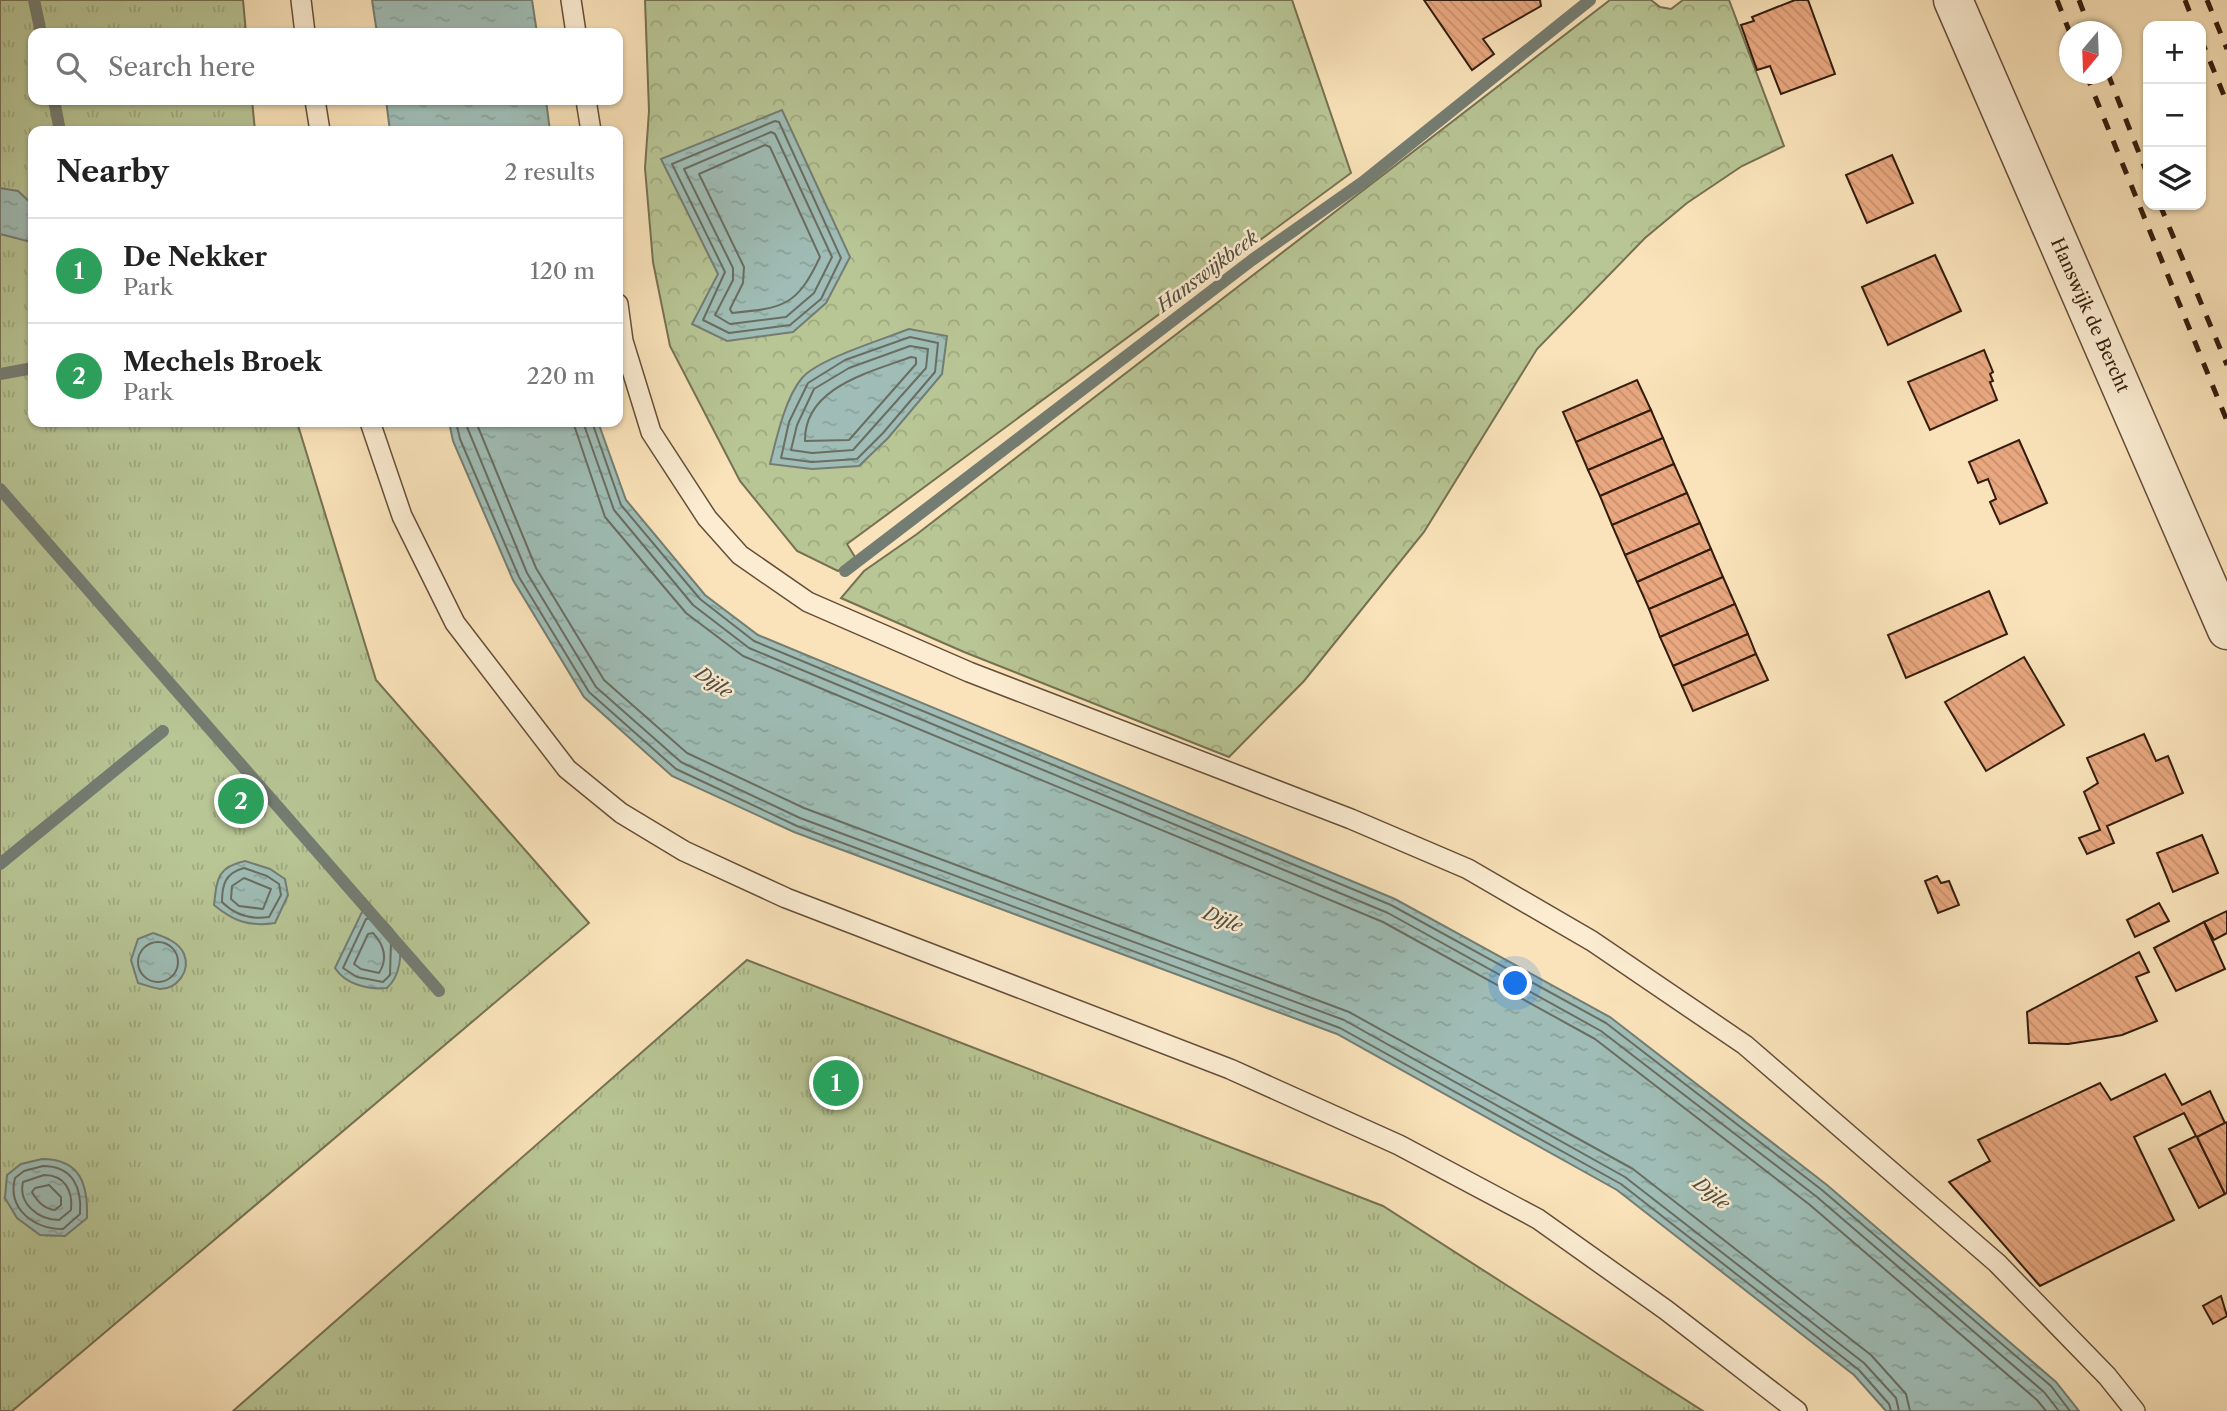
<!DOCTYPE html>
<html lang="en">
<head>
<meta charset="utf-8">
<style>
	body { margin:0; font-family:"Libre Caslon Text",serif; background:#f6f6f6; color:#222 }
	.controls { position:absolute; right:21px; top:21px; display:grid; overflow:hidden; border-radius:14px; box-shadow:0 2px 5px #0004 }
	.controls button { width:63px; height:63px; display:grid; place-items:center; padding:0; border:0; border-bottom:2px solid #e0e0e0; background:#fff; color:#222; font:35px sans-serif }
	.compass { position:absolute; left:2059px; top:21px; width:63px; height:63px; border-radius:50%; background:#fff; box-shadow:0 2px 5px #0004; rotate:199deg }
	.you { position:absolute; left:1516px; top:984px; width:24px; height:24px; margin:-18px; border:5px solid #fff; border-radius:50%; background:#1a73e8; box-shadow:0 0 0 10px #1a73e833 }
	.badge { display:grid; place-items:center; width:46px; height:46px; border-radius:50%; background:#8f2418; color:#fff; font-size:23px; font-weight:700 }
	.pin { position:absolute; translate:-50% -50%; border:4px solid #fff; box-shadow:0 2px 7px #0006 }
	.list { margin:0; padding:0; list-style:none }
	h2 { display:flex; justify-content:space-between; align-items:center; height:91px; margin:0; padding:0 28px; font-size:30px }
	h2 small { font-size:23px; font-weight:400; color:#767676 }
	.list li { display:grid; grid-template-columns:46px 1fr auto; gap:21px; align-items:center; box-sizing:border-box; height:105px; padding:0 28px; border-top:2px solid #e0e0e0 }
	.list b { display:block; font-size:26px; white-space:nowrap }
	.list p { margin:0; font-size:23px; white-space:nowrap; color:#767676 }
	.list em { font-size:23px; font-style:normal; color:#767676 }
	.icon { flex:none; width:38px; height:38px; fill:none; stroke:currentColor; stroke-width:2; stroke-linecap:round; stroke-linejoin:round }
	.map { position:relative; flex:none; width:2227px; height:1411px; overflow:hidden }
	.search { position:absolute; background:#fff; box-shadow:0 2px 5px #0004; left:28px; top:28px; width:595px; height:77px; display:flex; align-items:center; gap:18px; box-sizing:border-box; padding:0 24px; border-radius:14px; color:#767676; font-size:26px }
	.panel { position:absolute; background:#fff; box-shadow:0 2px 5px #0004; left:28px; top:126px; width:595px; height:301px; border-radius:14px }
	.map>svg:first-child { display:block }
	.forest { fill:url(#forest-crowns); stroke:#767152; stroke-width:2 }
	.park { fill:url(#park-tufts); stroke:#767152; stroke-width:2 }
	.water { fill:url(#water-ripples); stroke:#747d73; stroke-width:2 }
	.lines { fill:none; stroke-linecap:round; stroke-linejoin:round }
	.shore { stroke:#696d62; stroke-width:2 }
	.stream { stroke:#747d73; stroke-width:12 }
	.building { fill:url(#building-back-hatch); stroke:#331d0e; stroke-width:2 }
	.service-casing { stroke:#654e39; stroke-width:22 }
	.minor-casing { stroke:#654e39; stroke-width:41 }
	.service { stroke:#fcedd2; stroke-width:19 }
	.minor { stroke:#fcedd2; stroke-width:38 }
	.rail { stroke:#331d0e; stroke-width:5; stroke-dasharray:12 12; stroke-linecap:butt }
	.labels { text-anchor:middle; stroke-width:5; stroke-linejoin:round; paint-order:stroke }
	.street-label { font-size:18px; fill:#331d0e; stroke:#fcedd2 }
	.water-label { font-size:19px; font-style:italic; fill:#534d40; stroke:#fcedd2 }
</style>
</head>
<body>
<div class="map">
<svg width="2227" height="1411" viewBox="0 0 2227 1411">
	<defs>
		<pattern id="forest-crowns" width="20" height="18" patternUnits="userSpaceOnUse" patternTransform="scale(1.75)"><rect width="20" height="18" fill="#b8c595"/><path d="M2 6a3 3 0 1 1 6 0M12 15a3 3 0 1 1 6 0" fill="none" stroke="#9fa97f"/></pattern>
		<pattern id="park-tufts" width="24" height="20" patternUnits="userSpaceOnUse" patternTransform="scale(1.75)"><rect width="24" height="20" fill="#b8c595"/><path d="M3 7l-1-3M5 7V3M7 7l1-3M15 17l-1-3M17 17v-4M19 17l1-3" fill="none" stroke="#9fa97f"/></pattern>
		<pattern id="water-ripples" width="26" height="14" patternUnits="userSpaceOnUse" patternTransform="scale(1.75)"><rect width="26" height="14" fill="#9fbdb6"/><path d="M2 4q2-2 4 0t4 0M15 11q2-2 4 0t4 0" fill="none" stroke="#89a29b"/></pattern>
		<pattern id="building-back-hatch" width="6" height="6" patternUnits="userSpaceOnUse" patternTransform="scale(1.75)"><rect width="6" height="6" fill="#e9a880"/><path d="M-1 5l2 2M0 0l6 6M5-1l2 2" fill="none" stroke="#c8906d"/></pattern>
	</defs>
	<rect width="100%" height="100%" fill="#fae3ba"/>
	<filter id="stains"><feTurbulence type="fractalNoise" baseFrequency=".00286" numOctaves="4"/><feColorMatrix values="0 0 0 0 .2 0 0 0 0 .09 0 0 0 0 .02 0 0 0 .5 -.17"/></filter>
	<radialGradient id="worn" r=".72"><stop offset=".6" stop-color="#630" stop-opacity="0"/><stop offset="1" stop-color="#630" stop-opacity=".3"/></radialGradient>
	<g class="forest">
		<polygon points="645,0 1292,0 1351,173 847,544 855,557 838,571 797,551 740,481 670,346 653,262 645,168 649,111"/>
		<polygon points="1610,0 1651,0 1660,7 1671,9 1683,0 1729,0 1784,146 1742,166 1687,203 1645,238 1537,349 1424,532 1304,681 1229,757 964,652 841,598 864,571 917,534"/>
	</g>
	<g class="park">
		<polygon points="0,0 243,0 246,33 33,33 33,100 252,100 255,131 33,131 33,422 297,422 376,680 589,923 12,1411 0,1411"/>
		<polygon points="747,960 1383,1206 1703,1411 233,1411"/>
	</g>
	<g class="water">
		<polygon points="372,0 532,0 537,33 377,33"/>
		<polygon points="386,100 546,100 550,131 390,131"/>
		<polygon points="782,110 850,257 826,303 793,332 727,341 692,324 718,274 661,159"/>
		<polygon points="0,188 18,191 33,205 31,242 0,234"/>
		<path d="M909 329 947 336 942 374 888 438 859 466 812 469 770 464C776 440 785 398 802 378 818 359 884 339 909 329Z"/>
		<polygon points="449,422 598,422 626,500 705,595 758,635 1395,899 1610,1017 1827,1185 2056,1382 2079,1411 1886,1411 1854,1375 1617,1190 1337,1034 794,832 672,776 584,697 513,580 453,441"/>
		<path d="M245 861 270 869 285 879 288 895 275 923C249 927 233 921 214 905 217 879 217 867 245 861Z"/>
		<path d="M371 908C379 917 393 927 397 937 404 955 399 977 387 988 368 990 345 984 335 968L362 912Z"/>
		<path d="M153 933C165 937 179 942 184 954 191 971 177 989 160 989 153 988 145 985 138 983L131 960 138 939Z"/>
		<path d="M42 1159C81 1159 88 1185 87 1218L65 1236 40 1235 17 1218 5 1198 7 1175 21 1164Z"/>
	</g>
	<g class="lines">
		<g class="shore">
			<polygon points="775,121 779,122 841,258 821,299 790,325 729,333 703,320 725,272 672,164"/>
			<polygon points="771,132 775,134 832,257 814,293 786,317 730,324 715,315 733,280 733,268 684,169"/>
			<path d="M765 145 770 147 820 257C797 306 784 308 732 313L730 309 743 283 744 267 699 174Z"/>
			<polygon points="910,337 938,343 935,372 883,433 857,459 812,462 781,458 789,422 808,383 845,360"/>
			<polygon points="910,346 928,349 926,368 853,450 812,453 791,450 797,425 814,389 849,368"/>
			<path d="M911 357 916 358V364L849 440 805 441C804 387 871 372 911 357Z"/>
			<polyline points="456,422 460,439 519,577 589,692 676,769 797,826 1340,1028 1621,1184 1859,1370 1889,1404 1891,1411"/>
			<polyline points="465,422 527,573 596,687 681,762 800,818 1344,1020 1625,1177 1864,1363 1896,1398 1899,1411"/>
			<polyline points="476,422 536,568 604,680 687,753 804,808 1349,1012 1633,1169 1871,1355 1906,1394 1910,1411"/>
			<polyline points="573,422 605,517 686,613 743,656 1383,922 1595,1039 1810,1205 2037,1400 2046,1411"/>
			<polyline points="583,422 614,510 693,605 749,648 1388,913 1601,1031 1817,1197 2044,1392 2059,1411"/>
			<polyline points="592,422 621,505 700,599 754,641 1391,905 1606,1023 1822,1190 2051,1386 2070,1411"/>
			<path d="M244 868 267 876 279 884 281 895 269 917C250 920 235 915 222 902 222 885 225 873 244 868Z"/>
			<polygon points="244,878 271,889 263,909 239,906 231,899 232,886"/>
			<polygon points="371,918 391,941 390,975 383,982 357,977 343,968 366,919"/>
			<path d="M373 933C384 945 388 959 379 973L361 969 354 964 368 934Z"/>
			<circle cx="158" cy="962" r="20"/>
			<path d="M43 1166C73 1166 82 1188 80 1214L63 1229C34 1229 7 1209 15 1178L24 1171Z"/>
			<path d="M44 1175C65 1175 73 1191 71 1210L59 1220C39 1220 18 1204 23 1182Z"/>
			<path d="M49 1185 61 1197V1205L55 1210C45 1209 37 1201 32 1192L35 1188Z"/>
		</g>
		<g class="stream">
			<polyline points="34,0 41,33"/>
			<polyline points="54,100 60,131"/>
			<polyline points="0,374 33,368"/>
			<polyline points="0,489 439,991"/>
			<polyline points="845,571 1252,260 1363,182 1590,0"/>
			<polyline points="0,864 163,731"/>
		</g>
	</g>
	<g class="building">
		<polygon points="1424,0 1540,0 1541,6 1483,39 1494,54 1472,70"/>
		<polygon points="1795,0 1808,0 1835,74 1781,94 1770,66 1757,70 1741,25 1754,21 1752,17"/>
		<polygon points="1892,155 1913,203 1867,223 1846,175"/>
		<polygon points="1935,255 1961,311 1888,345 1862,287"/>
		<polygon points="1984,350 1993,372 1990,374 1993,381 1990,382 1997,400 1930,430 1908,382"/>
		<polygon points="1637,380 1651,410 1576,442 1563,412"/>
		<polygon points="1651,410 1663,438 1588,470 1576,442"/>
		<polygon points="1663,438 1674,464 1600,496 1588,470"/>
		<polygon points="2019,440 2047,503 2000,524 1990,502 1996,499 1988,479 1978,483 1969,462"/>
		<polygon points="1674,464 1687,493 1612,525 1600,496"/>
		<polygon points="1687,493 1700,523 1625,555 1612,525"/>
		<polygon points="1700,523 1711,549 1637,582 1625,555"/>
		<polygon points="1711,549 1723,577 1649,609 1637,582"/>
		<polygon points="1723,577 1735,604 1660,637 1649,609"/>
		<polygon points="1989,591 2007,634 1906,678 1888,635"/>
		<polygon points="1735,604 1748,634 1673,666 1660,637"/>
		<polygon points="1748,634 1756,654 1682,686 1673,666"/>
		<polygon points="1756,654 1768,680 1693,711 1682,686"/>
		<polygon points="2024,657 2064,725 1986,771 1945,702"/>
		<polygon points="2144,734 2156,761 2168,756 2183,793 2107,826 2114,843 2087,854 2079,838 2100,830 2084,792 2098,783 2087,758"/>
		<polygon points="2202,835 2218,873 2173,892 2157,853"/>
		<polygon points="1937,876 1941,883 1949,881 1959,905 1938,913 1925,881"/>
		<polygon points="2159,903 2169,921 2135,937 2127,920"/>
		<polygon points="2227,911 2227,933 2214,940 2204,922"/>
		<polygon points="2204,922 2225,969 2176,991 2154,948"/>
		<polygon points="2139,952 2149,972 2136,977 2157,1021 2122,1035 2100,1039 2068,1044 2029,1043 2027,1012"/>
		<polygon points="2165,1074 2182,1105 2210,1091 2225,1123 2197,1137 2225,1194 2199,1208 2169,1149 2196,1136 2184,1113 2134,1137 2174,1220 2040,1286 1949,1182 1990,1161 1978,1140 2100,1083 2111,1100"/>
		<polygon points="2227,1122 2227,1193 2225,1194 2197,1137"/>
		<polygon points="2221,1296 2227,1316 2213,1324 2203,1306"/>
	</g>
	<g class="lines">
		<g class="service-casing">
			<g id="service">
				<polyline points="301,0 305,33"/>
				<polyline points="571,0 576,33"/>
				<polyline points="315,100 320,131"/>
				<polyline points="586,100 591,131"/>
				<polyline points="618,304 623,341 651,432 707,518 740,555 808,602 969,672 1351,819 1468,869 1592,941 1745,1045 1997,1263 2107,1376 2135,1411"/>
				<polyline points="370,422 402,516 455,623 567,769 621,813 684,851 786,898 1230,1069 1399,1145 1538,1219 1666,1310 1797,1411"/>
			</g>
		</g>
		<g class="minor-casing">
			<polyline id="minor" points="1953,0 2227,630"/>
		</g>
		<use href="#service" class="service"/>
		<use href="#minor" class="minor"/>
		<g class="rail">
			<polyline points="2057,0 2070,33"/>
			<polyline points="2079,0 2091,32"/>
			<polyline points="2185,0 2195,26"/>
			<polyline points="2207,0 2227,49"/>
			<polyline points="2201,39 2227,103"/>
			<polyline points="2086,74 2227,421"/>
			<polyline points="2108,74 2148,176"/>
			<polyline points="2160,205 2227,365"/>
		</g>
	</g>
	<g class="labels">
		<g class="street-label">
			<text transform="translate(2090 315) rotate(66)" y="6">Hanswijk de Bercht</text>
		</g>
		<g class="water-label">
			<text transform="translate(1207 271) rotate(-37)" y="7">Hanswijkbeek</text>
			<text transform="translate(714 682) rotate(35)" y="7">Dijle</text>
			<text transform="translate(1223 919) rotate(22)" y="7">Dijle</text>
			<text transform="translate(1712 1193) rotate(39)" y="7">Dijle</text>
		</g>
	</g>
	<rect width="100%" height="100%" filter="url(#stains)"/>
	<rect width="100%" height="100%" fill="url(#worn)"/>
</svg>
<div class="controls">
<button>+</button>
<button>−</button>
<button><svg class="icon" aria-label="layers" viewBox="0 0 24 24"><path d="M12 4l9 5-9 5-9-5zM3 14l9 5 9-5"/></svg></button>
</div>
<svg class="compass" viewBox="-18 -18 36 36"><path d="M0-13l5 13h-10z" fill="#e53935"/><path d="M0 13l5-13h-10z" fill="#767676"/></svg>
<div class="you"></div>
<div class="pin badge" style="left:836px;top:1083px;background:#2e9e5b">1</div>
<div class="pin badge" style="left:241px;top:801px;background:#2e9e5b">2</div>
<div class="search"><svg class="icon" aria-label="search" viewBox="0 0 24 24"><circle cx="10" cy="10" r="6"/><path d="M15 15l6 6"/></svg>Search here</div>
<section class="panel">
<h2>Nearby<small>2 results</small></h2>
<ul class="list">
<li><span class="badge" style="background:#2e9e5b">1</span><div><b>De Nekker</b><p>Park</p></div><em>120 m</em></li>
<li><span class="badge" style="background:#2e9e5b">2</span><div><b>Mechels Broek</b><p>Park</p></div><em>220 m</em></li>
</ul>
</section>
</div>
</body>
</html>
